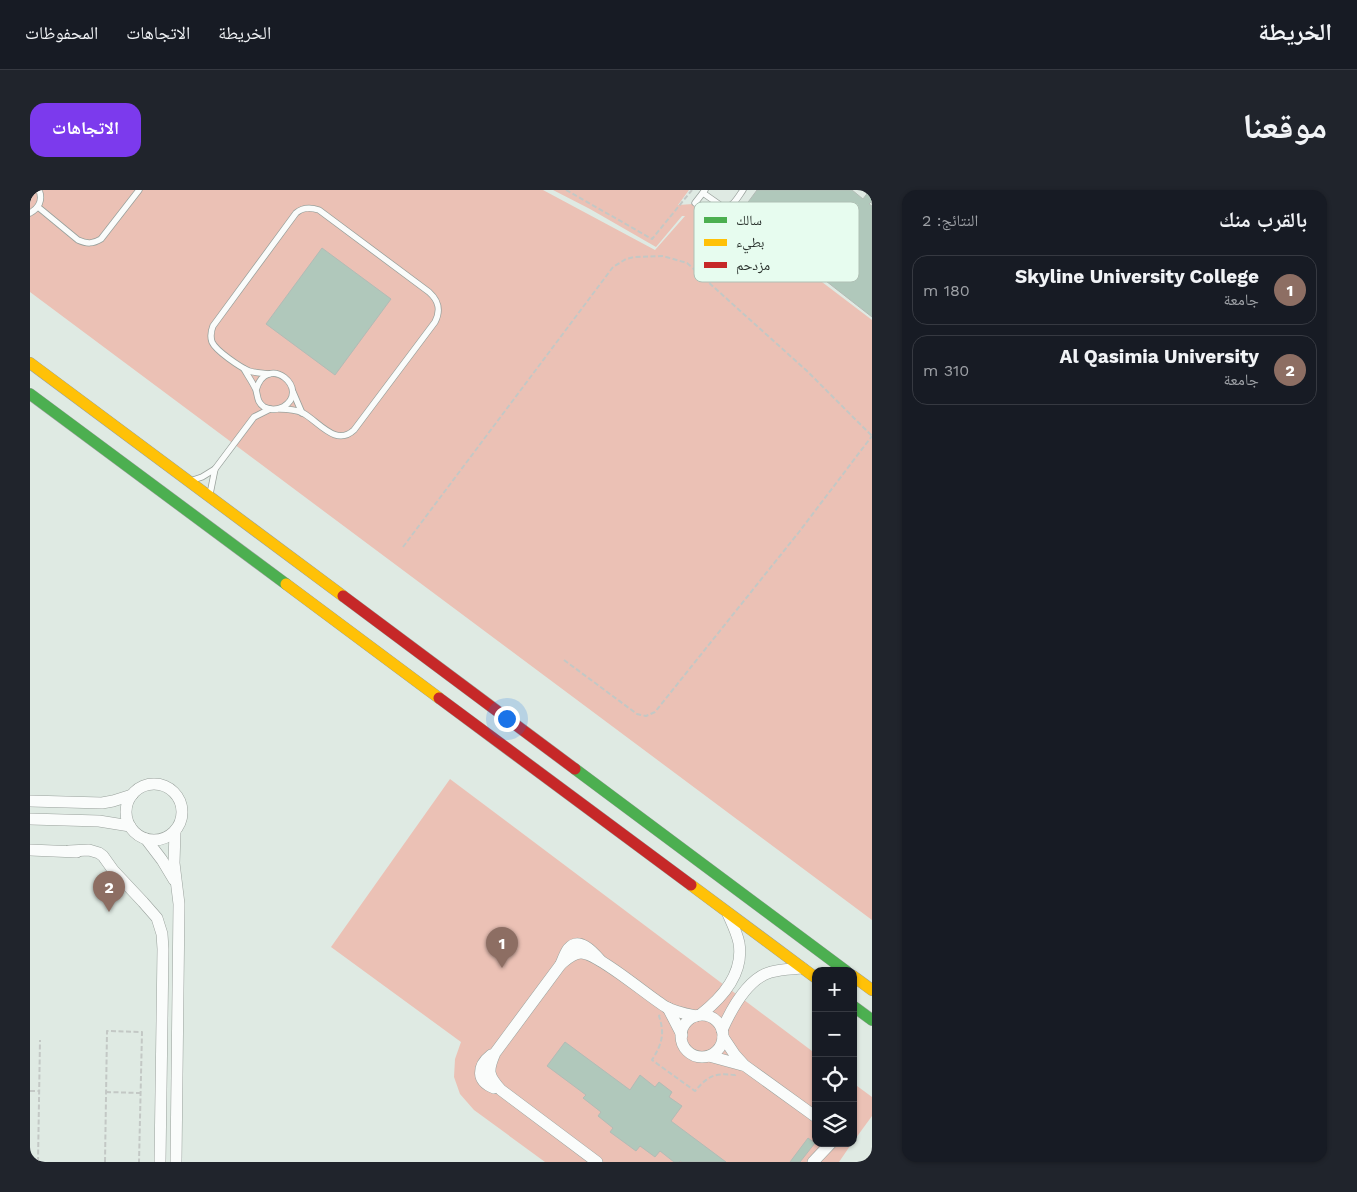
<!DOCTYPE html>
<html lang="ar">
<head>
<meta charset="utf-8">
<style>
	body { margin:0; font-family:"Work Sans","Noto Naskh Arabic",sans-serif; background:#20242c; color:#f1f3f6; direction:rtl }
	.controls { position:absolute; right:15px; bottom:15px; display:grid; overflow:hidden; border-radius:10px; box-shadow:0 1px 4px #0004 }
	.controls button { width:45px; height:45px; display:grid; place-items:center; padding:0; border:0; border-bottom:1px solid #363941; background:#171b24; color:#f1f3f6; font:25px sans-serif }
	.you { position:absolute; left:476px; top:528px; width:18px; height:18px; margin:-12px; border:4px solid #fff; border-radius:50%; background:#1a73e8; box-shadow:0 0 0 8px #1a73e833 }
	.badge { display:grid; place-items:center; width:32px; height:32px; border-radius:50%; background:#7c3aed; color:#fff; font-size:16px; font-weight:700 }
	.pin { position:absolute; translate:-50% -41px; filter:drop-shadow(0 1px 2px #0008) }
	.pin::after { content:''; position:absolute; top:26px; width:18px; height:15px; background:inherit; clip-path:polygon(0 0,100% 0,50% 100%) }
	.list { margin:0; padding:0; list-style:none }
	h2 { display:flex; justify-content:space-between; align-items:center; height:65px; margin:0; padding:0 20px; font-size:21px }
	h2 small { font-size:16px; font-weight:400; color:#9ea1a6 }
	.list li { display:grid; grid-template-columns:32px 1fr auto; gap:15px; align-items:center; box-sizing:border-box; height:70px; margin:0 10px 10px; padding:0 10px; border:1px solid #363941; border-radius:15px }
	.list b { display:block; font-size:19px; white-space:nowrap }
	.list p { margin:0; font-size:16px; white-space:nowrap; color:#9ea1a6 }
	.list em { font-size:16px; font-style:normal; color:#9ea1a6 }
	.icon { flex:none; width:28px; height:28px; fill:none; stroke:currentColor; stroke-width:2; stroke-linecap:round; stroke-linejoin:round }
	.map { position:relative; flex:none; width:842px; height:972px; overflow:hidden; direction:ltr; border-radius:15px }
	header { display:flex; align-items:center; gap:30px; box-sizing:border-box; height:70px; padding:0 25px; background:#171b24; border-bottom:1px solid #363941 }
	header strong { font-size:24px }
	nav { display:flex; gap:28px; margin-inline-start:auto; font-size:18px }
	.intro { display:flex; align-items:center; justify-content:space-between; box-sizing:border-box; height:120px; padding:0 30px }
	h1 { margin:0; font-size:35px }
	.button { padding:12px 22px; border-radius:15px; background:#7c3aed; color:#fff; font-size:18px; font-weight:700 }
	main { display:flex; gap:30px; padding:0 30px }
	aside { flex:1; background:#171b24; border-radius:15px; box-shadow:0 1px 4px #0004 }
	.map>svg:first-child { display:block }
	.green { fill:#ebc1b5 }
	.building { fill:#b0c8bb; stroke:#b2bbb5 }
	.lines { fill:none; stroke-linecap:round; stroke-linejoin:round }
	.lane-casing { stroke:#99a19c; stroke-width:7 }
	.street-casing { stroke:#99a19c; stroke-width:12 }
	.fast-casing { stroke:#99a19c; stroke-width:12 }
	.slow-casing { stroke:#99a19c; stroke-width:12 }
	.jam-casing { stroke:#99a19c; stroke-width:12 }
	.path { stroke:#c3c8c5; stroke-width:2; stroke-dasharray:5 2.5; stroke-linecap:butt }
	.lane { stroke:#fafcfb; stroke-width:5.5 }
	.street { stroke:#fafcfb; stroke-width:11 }
	.fast { stroke:#4caf50; stroke-width:11 }
	.slow { stroke:#ffc107; stroke-width:11 }
	.jam { stroke:#c62828; stroke-width:11 }
	.key { fill:#e7fcef; stroke:#afc0b5; stroke-width:1 }
	.key-label { font-size:14px; fill:#2b332e }
</style>
</head>
<body>
<header>
<strong>الخريطة</strong>
<nav><a>الخريطة</a><a>الاتجاهات</a><a>المحفوظات</a></nav>
</header>
<div class="intro"><h1>موقعنا</h1><a class="button">الاتجاهات</a></div>
<main>
<aside>
<h2>بالقرب منك<small>النتائج: 2</small></h2>
<ul class="list">
<li><span class="badge" style="background:#8d6e63">1</span><div><b>Skyline University College</b><p>جامعة</p></div><em>180 m</em></li>
<li><span class="badge" style="background:#8d6e63">2</span><div><b>Al Qasimia University</b><p>جامعة</p></div><em>310 m</em></li>
</ul>
</aside>
<div class="map">
<svg width="842" height="972" viewBox="0 0 842 972">
	<rect width="100%" height="100%" fill="#dfeae3"/>
	<g class="green">
		<polygon points="0,0 513,0 625,60 655,26 652,26 626,57 560,19 523,0 659,0 648,15 678,13 701,30 710,23 716,29 713,32 842,130 842,730 0,102"/>
		<polygon points="420,589 786,864 786,953 822,953 809,972 515,972 444,920 430,904 424,887 425,869 431,852 301,757"/>
		<polygon points="823,893 842,907 842,926 823,952"/>
	</g>
	<g class="building">
		<polygon points="727,0 822,0 833,9 839,1 842,4 842,11 839,14 842,16 842,127 787,84 809,55 802,49 781,77 710,23"/>
		<polygon points="292,58 361,109 305,185 236,134"/>
		<polygon points="535,852 600,900 610,885 625,897 629,892 642,902 639,907 652,916 641,931 696,972 652,972 650,971 649,972 644,972 630,961 625,967 610,956 606,961 580,942 583,938 568,926 571,922 553,908 556,905 517,876"/>
		<polygon points="778,948 785,953 770,972 760,972"/>
	</g>
	<g class="lines">
		<g class="lane-casing">
			<g id="lane">
				<path d="M673 3 693 17C702 19 708 7 713 0"/>
				<polyline points="665,13 675,0"/>
				<path d="M8 17 48 50C57 54 63 54 71 49L109 0"/>
				<path d="M0 23C9 18 13 10 9 0"/>
				<path d="M214 179C218 186 223 193 226 200 228 207 227 212 234 217 240 220 247 220 253 217 282 200 237 161 226 200"/>
				<path d="M239 184C232 183 226 183 219 181 210 177 186 161 182 152 180 146 181 141 183 136L266 23C273 17 280 17 289 20L399 102C409 111 411 120 405 132L324 240C306 257 289 232 273 223 266 220 257 219 250 219"/>
				<polyline points="263,202 272,223"/>
				<polyline points="163,290 172,287 185,279 224,227 240,219"/>
				<polyline points="180,304 185,279"/>
			</g>
		</g>
		<g class="street-casing">
			<g id="street">
				<circle cx="124" cy="622" r="28"/>
				<polyline points="0,611 72,613 83,611 102,605"/>
				<polyline points="0,629 69,631 100,636"/>
				<polyline points="145,641 144,673 149,714 146,972"/>
				<polyline points="116,649 132,670 144,690"/>
				<polyline points="0,660 47,662"/>
				<polyline points="39,661 59,660 69,663 73,666 83,680 113,712 127,728 132,744 133,759 130,972"/>
				<path d="M531 774C537 769 543 763 551 763 568 763 619 807 636 817 645 822 656 824 666 826"/>
				<polyline points="638,818 652,845"/>
				<path d="M670 825C692 808 714 783 709 753 707 743 702 733 698 724"/>
				<circle cx="672" cy="846" r="21"/>
				<path d="M692 840C701 820 718 788 741 782 751 779 762 779 772 778"/>
				<polyline points="693,847 705,865 714,875 786,927"/>
				<path d="M461 865C447 876 446 891 464 898"/>
				<polyline points="679,866 712,875"/>
				<path d="M567 972 471 900C458 886 457 881 465 863L531 774C533 769 535 763 538 759 549 745 564 763 571 771"/>
				<polyline points="783,972 801,953"/>
			</g>
		</g>
		<g class="fast-casing">
			<g id="fast">
				<polyline points="0,204 256,394"/>
				<polyline points="545,579 816,781"/>
				<polyline points="823,816 842,830"/>
			</g>
		</g>
		<g class="slow-casing">
			<g id="slow">
				<polyline points="0,173 313,406"/>
				<polyline points="256,394 409,508"/>
				<polyline points="661,695 786,788"/>
				<polyline points="823,786 842,800"/>
			</g>
		</g>
		<g class="jam-casing">
			<g id="jam">
				<polyline points="313,406 545,579"/>
				<polyline points="409,508 661,695"/>
			</g>
		</g>
		<g class="path">
			<polyline points="536,0 622,49 662,0"/>
			<polyline points="373,357 583,77 596,69 604,67 633,66 657,73 777,181 842,246"/>
			<polyline points="534,470 607,524 616,526 625,522 769,342 842,246"/>
			<path d="M630 825 629 826C635 844 632 854 622 870L665 901C679 885 684 883 705 885L707 883"/>
			<polyline points="0,901 9,901"/>
			<polyline points="76,902 110,903"/>
			<polyline points="0,972 6,972"/>
			<polyline points="8,972 10,850"/>
			<polyline points="75,972 77,841 112,842 109,972"/>
		</g>
		<use href="#lane" class="lane"/>
		<use href="#street" class="street"/>
		<use href="#fast" class="fast"/>
		<use href="#slow" class="slow"/>
		<use href="#jam" class="jam"/>
	</g>
	<rect x="664" y="12" width="165" height="80" rx="8" class="key"/>
	<rect x="674" y="27" width="23" height="6" fill="#4caf50"/>
	<rect x="674" y="49" width="23" height="7" fill="#ffc107"/>
	<rect x="674" y="72" width="23" height="6" fill="#c62828"/>
	<g class="key-label">
		<text x="706" y="35">سالك</text>
		<text x="706" y="57">بطيء</text>
		<text x="706" y="80">مزدحم</text>
	</g>
</svg>
<div class="controls">
<button>+</button>
<button>−</button>
<button><svg class="icon" aria-label="locate" viewBox="0 0 24 24"><circle cx="12" cy="12" r="6"/><path d="M12 2v4M12 18v4M2 12h4M18 12h4"/></svg></button>
<button><svg class="icon" aria-label="layers" viewBox="0 0 24 24"><path d="M12 4l9 5-9 5-9-5zM3 14l9 5 9-5"/></svg></button>
</div>
<div class="you"></div>
<div class="pin badge" style="left:472px;top:778px;background:#8d6e63">1</div>
<div class="pin badge" style="left:79px;top:722px;background:#8d6e63">2</div>
</div>
</main>
</body>
</html>
